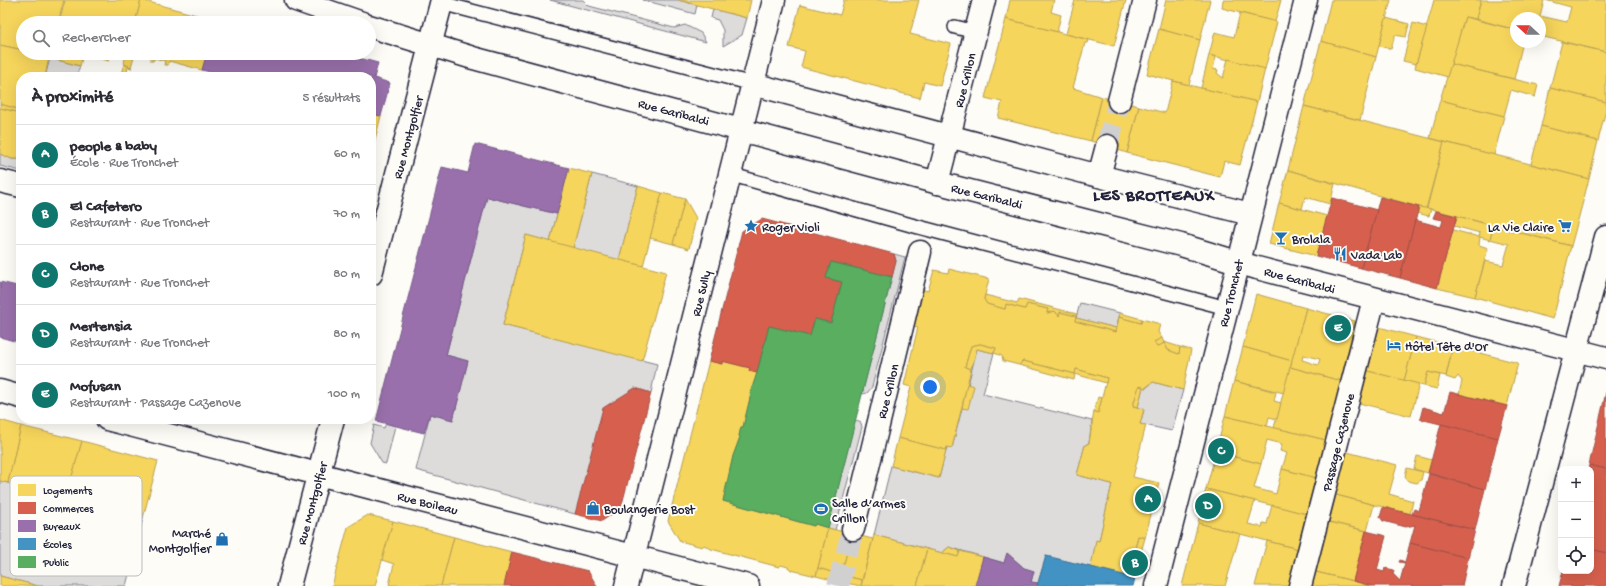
<!DOCTYPE html>
<html lang="fr">
<head>
<meta charset="utf-8">
<style>
	body { margin:0; font-family:"Gochi Hand",sans-serif; background:#f7f7f7; color:#2b2b33 }
	.controls { position:absolute; right:12px; bottom:12px; display:grid; overflow:hidden; border-radius:8px; box-shadow:0 4px 16px #0002 }
	.controls button { width:36px; height:36px; display:grid; place-items:center; padding:0; border:0; border-bottom:1px solid #e1e1e2; background:#fff; color:#2b2b33; font:20px sans-serif }
	.compass { position:absolute; left:1510px; top:12px; width:36px; height:36px; border-radius:50%; background:#fff; box-shadow:0 4px 16px #0002; rotate:292deg }
	.you { position:absolute; left:930px; top:387px; width:14px; height:14px; margin:-10px; border:3px solid #fff; border-radius:50%; background:#1a73e8; box-shadow:0 0 0 6px #1a73e833 }
	.badge { display:grid; place-items:center; width:26px; height:26px; border-radius:50%; background:#0f766e; color:#fff; font-size:13px; font-weight:700 }
	.pin { position:absolute; translate:-50% -50%; border:2px solid #fff; box-shadow:0 1px 4px #0006 }
	.list { margin:0; padding:0; list-style:none }
	h2 { display:flex; justify-content:space-between; align-items:center; height:52px; margin:0; padding:0 16px; font-size:17px }
	h2 small { font-size:13px; font-weight:400; color:#7c7c81 }
	.list li { display:grid; grid-template-columns:26px 1fr auto; gap:12px; align-items:center; box-sizing:border-box; height:60px; padding:0 16px; border-top:1px solid #e1e1e2 }
	.list b { display:block; font-size:15px; white-space:nowrap }
	.list p { margin:0; font-size:13px; white-space:nowrap; color:#7c7c81 }
	.list em { font-size:13px; font-style:normal; color:#7c7c81 }
	.icon { flex:none; width:22px; height:22px; fill:none; stroke:currentColor; stroke-width:2; stroke-linecap:round; stroke-linejoin:round }
	.map { position:relative; flex:none; width:1606px; height:586px; overflow:hidden }
	.search { position:absolute; background:#fff; box-shadow:0 4px 16px #0002; left:16px; top:16px; width:360px; height:44px; display:flex; align-items:center; gap:10px; box-sizing:border-box; padding:0 14px; border-radius:22px; color:#7c7c81; font-size:15px }
	.panel { position:absolute; background:#fff; box-shadow:0 4px 16px #0002; left:16px; top:72px; width:360px; height:352px; border-radius:16px }
	.map>svg:first-child { display:block }
	.green { fill:#dddcdb; stroke:#807f8b }
	.homes { fill:#f6d55c; stroke:#b69f52; fill-rule:evenodd }
	.shops { fill:#d6604d; stroke:#a04d48 }
	.offices { fill:#9970ab; stroke:#755989 }
	.schools { fill:#4393c3; stroke:#39719a }
	.public { fill:#5aae61; stroke:#498456 }
	.lines { fill:none; stroke-linecap:round; stroke-linejoin:round }
	.street-tunnel { stroke:#d1d0d1; stroke-width:22; stroke-dasharray:22 11; stroke-linecap:butt }
	.lane-casing { stroke:#22223b; stroke-width:16 }
	.street-casing { stroke:#22223b; stroke-width:25 }
	.secondary-casing { stroke:#22223b; stroke-width:25 }
	.primary-casing { stroke:#22223b; stroke-width:25 }
	.lane { stroke:#fdfcf7; stroke-width:13 }
	.street { stroke:#fdfcf7; stroke-width:22 }
	.secondary { stroke:#fdfcf7; stroke-width:22 }
	.primary { stroke:#fdfcf7; stroke-width:22 }
	.labels { text-anchor:middle; stroke-width:4; stroke-linejoin:round; paint-order:stroke }
	.street-label { font-size:13px; fill:#22223b; stroke:#fdfcf7 }
	.poi-label { font-size:13px; fill:#22223b; stroke:#fdfcf7; text-anchor:start }
	.district-label { font-size:17px; font-weight:bold; letter-spacing:1px; fill:#22223b; stroke:#fdfcf7 }
	.key { fill:#fdfcf7; stroke:#bbbbbf; stroke-width:1 }
	.key-label { font-size:11px; fill:#22223b }
</style>
</head>
<body>
<div class="map">
<svg width="1606" height="586" viewBox="0 0 1606 586">
	<rect width="100%" height="100%" fill="#fdfcf7"/>
	<filter id="ink" filterUnits="userSpaceOnUse"><feTurbulence type="fractalNoise" baseFrequency=".025" numOctaves="2"/><feDisplacementMap in="SourceGraphic" scale="8" xChannelSelector="R" yChannelSelector="G"/><feConvolveMatrix kernelMatrix="1 2 1 2 8 2 1 2 1" color-interpolation-filters="sRGB"/></filter>
	<g filter="url(#ink)">
		<g class="green">
			<polygon points="550,0 583,0 589,6 674,28 685,25 701,33 706,42"/>
			<polygon points="643,0 678,0 697,5 695,14"/>
			<polygon points="713,9 747,18 742,35 723,46 723,30 718,20 711,18"/>
			<polygon points="50,58 80,66 76,77 45,77"/>
			<polygon points="0,154 12,159 21,159 21,171 0,166"/>
			<polygon points="592,174 638,186 619,260 573,248"/>
			<polygon points="487,197 557,214 550,242 526,235 503,325 657,364 651,393 635,388 575,514 416,470 430,414 453,420 468,361 446,355"/>
			<polygon points="894,254 905,257 872,387 867,393 862,394 896,261"/>
			<polygon points="1080,303 1120,313 1116,328 1076,318"/>
			<polygon points="977,349 994,353 983,394 1092,421 1089,443 1085,445 1077,475 1112,484 1099,541 1096,541 1091,567 1046,556 1038,583 1031,582 1034,571 1024,568 1007,553 1004,563 949,547 942,553 874,535 891,466 939,478 947,447 952,448"/>
			<polygon points="1153,382 1183,390 1172,431 1140,424 1144,410 1138,407 1143,387 1146,388"/>
			<polygon points="855,420 861,423 862,427 835,530 828,528"/>
			<polygon points="386,423 395,426 386,464 382,463 370,443 374,425 384,428"/>
			<polygon points="0,481 66,498 67,494 144,514 126,586 38,586 0,576"/>
		</g>
		<g class="homes">
			<polygon points="0,0 64,0 58,23 23,23 23,50 0,45"/>
			<polygon points="65,0 141,0 135,23 59,23"/>
			<polygon points="141,0 215,20 215,23 135,23"/>
			<polygon points="678,0 751,0 747,18"/>
			<polygon points="844,0 919,0 910,34 951,44 940,86 924,82 920,98 801,67 805,51 789,47 800,5 840,15"/>
			<polygon points="1010,0 1054,0 1051,12 1061,15 1057,32 1006,19"/>
			<polygon points="1075,0 1126,0 1114,46 1066,34"/>
			<polygon points="1166,0 1210,0 1200,40 1159,29"/>
			<polygon points="1223,0 1281,0 1275,22 1222,8"/>
			<polygon points="1331,0 1391,0 1376,57 1321,41"/>
			<polygon points="1434,0 1481,0 1476,19 1465,17 1448,77 1415,68"/>
			<polygon points="1481,0 1544,0 1540,16 1567,22 1571,7 1545,0 1606,0 1606,52 1540,36 1540,18 1516,18 1516,30 1476,19"/>
			<polygon points="1240,13 1277,22 1265,69 1209,55 1215,32 1234,37"/>
			<polygon points="1465,17 1516,30 1516,42 1523,42 1514,79 1451,64"/>
			<polygon points="1386,18 1409,24 1406,37 1395,35 1391,49 1379,46"/>
			<polygon points="1006,19 1089,40 1088,43 1085,43 1073,88 1102,97 1091,141 998,118 1002,102 985,98"/>
			<polygon points="1413,23 1427,27 1416,64 1403,61"/>
			<polygon points="1159,29 1200,40 1189,85 1147,74"/>
			<polygon points="1321,41 1376,57 1360,120 1304,106"/>
			<polygon points="1562,42 1606,52 1606,102 1550,88"/>
			<polygon points="0,45 23,50 23,53 34,53 49,57 45,77 21,77 21,110 0,104"/>
			<polygon points="51,53 79,53 83,54 80,66 50,58"/>
			<polygon points="79,53 111,53 109,61"/>
			<polygon points="126,53 135,53 131,67 124,64"/>
			<polygon points="140,53 207,53 202,70 169,61 168,65 164,65 165,61 155,58 153,61 151,61 151,56"/>
			<polygon points="1209,55 1216,57 1213,69 1218,70 1217,73 1223,78 1228,59 1265,69 1257,102 1201,88"/>
			<polygon points="124,64 132,68 128,67 126,77 120,77"/>
			<polygon points="1451,64 1538,85 1535,97 1511,90 1504,116 1440,100"/>
			<polygon points="1173,81 1257,102 1240,165 1224,161 1220,177 1127,153 1139,106 1165,113"/>
			<polygon points="1550,88 1606,102 1606,110 1598,141 1541,126"/>
			<polygon points="1102,97 1139,106 1127,153 1091,141"/>
			<polygon points="1440,100 1504,116 1494,155 1430,138"/>
			<polygon points="0,104 21,110 21,113 0,108"/>
			<polygon points="1304,106 1444,142 1426,209 1288,170"/>
			<polygon points="0,108 21,113 21,159 12,159 0,154"/>
			<polygon points="371,114 381,116 371,155"/>
			<polygon points="1541,126 1598,141 1589,179 1531,164"/>
			<polygon points="1444,142 1589,179 1571,246 1427,208"/>
			<polygon points="569,168 592,174 573,248 550,242"/>
			<polygon points="1288,170 1335,184 1330,204 1305,197 1302,209 1279,203"/>
			<polygon points="638,186 662,193 643,266 619,260"/>
			<polygon points="662,193 685,199 673,244 650,238"/>
			<polygon points="685,199 696,218 689,249 673,244"/>
			<polygon points="1279,203 1327,216 1316,256 1269,244"/>
			<polygon points="1419,207 1431,209 1429,216 1417,213"/>
			<polygon points="1457,216 1494,226 1490,240 1480,237 1479,245 1488,248 1475,297 1437,288 1453,230 1479,237 1480,233 1454,226"/>
			<polygon points="1494,226 1571,246 1553,319 1475,297 1485,261 1503,265 1509,244 1490,239"/>
			<polygon points="526,235 666,272 642,361 503,325"/>
			<polygon points="949,269 989,279 984,299 987,304 1005,309 1006,304 1025,309 1027,304 1048,309 1047,313 1055,311 1059,316 1060,312 1076,316 1075,321 1116,332 1119,317 1141,323 1142,319 1160,324 1158,332 1162,338 1154,342 1157,347 1164,343 1168,350 1179,354 1180,347 1191,350 1183,390 1153,382 1145,388 1139,386 1133,406 1144,409 1140,424 1146,425 1133,477 1159,483 1145,538 1138,536 1137,540 1135,550 1141,552 1135,578 1091,567 1096,540 1099,541 1112,484 1077,475 1085,445 1089,443 1094,411 1098,413 1107,378 1076,369 1075,374 1023,361 1019,365 1003,361 1002,356 994,353 996,348 980,344 971,346 965,367 971,369 952,448 947,447 946,450 898,438 911,387 904,385 918,327 909,325 918,288 928,291 934,270 948,273"/>
			<polygon points="1256,294 1306,308 1292,361 1243,347"/>
			<polygon points="985,295 1017,303 1019,299 1077,314 1076,316 1060,312 1059,316 1055,311 1047,313 1048,309 1027,304 1025,309 1006,304 1005,309 987,304 984,299"/>
			<path d="M1306 308 1355 321 1341 381 1290 367ZM1303 355 1320 359 1318 365 1302 360Z"/>
			<polygon points="1120,313 1142,319 1141,323 1119,317"/>
			<polygon points="1076,318 1116,328 1116,332 1075,321"/>
			<polygon points="1379,327 1416,337 1404,381 1368,371"/>
			<polygon points="1416,337 1453,346 1446,376 1428,372 1424,386 1404,381"/>
			<polygon points="1162,338 1164,343 1157,347 1154,342"/>
			<polygon points="1164,342 1180,347 1179,354 1168,350"/>
			<polygon points="980,344 996,348 994,353 977,349 971,369 965,367 971,346"/>
			<polygon points="1453,346 1518,363 1507,406 1459,394 1462,381 1458,376 1455,380 1446,377"/>
			<polygon points="1243,347 1292,361 1284,393 1234,381"/>
			<polygon points="709,361 722,364 722,361 750,368 749,371 757,373 750,394 751,394 743,427 741,427 739,436 740,437 733,456 723,501 814,526 815,524 828,528 816,576 791,570 788,567 781,565 779,567 711,549 704,545 702,547 680,541 668,521"/>
			<polygon points="1023,361 1075,374 1074,380 1019,365"/>
			<polygon points="1290,367 1341,381 1326,440 1274,428"/>
			<polygon points="1076,369 1107,378 1106,383 1075,374"/>
			<polygon points="1368,371 1419,384 1411,416 1359,403"/>
			<polygon points="1428,372 1440,375 1437,389 1424,386"/>
			<polygon points="1234,381 1276,392 1274,401 1281,403 1277,419 1269,417 1267,426 1225,416"/>
			<polygon points="967,384 974,386 968,409 962,408"/>
			<polygon points="1139,386 1143,387 1138,407 1133,406"/>
			<polygon points="1098,397 1102,398 1098,413 1094,411"/>
			<polygon points="1225,416 1326,440 1316,478 1282,469 1287,453 1280,451 1282,444 1267,440 1261,464 1216,452"/>
			<polygon points="0,420 21,426 8,483 0,481"/>
			<polygon points="21,426 82,441 66,498 8,483"/>
			<polygon points="898,438 946,450 939,478 891,466"/>
			<polygon points="82,441 158,461 144,514 67,494"/>
			<polygon points="1216,452 1261,464 1254,488 1276,494 1282,469 1316,478 1306,514 1206,489"/>
			<polygon points="1347,452 1397,465 1389,494 1413,501 1410,514 1336,495"/>
			<polygon points="1417,456 1432,460 1428,473 1414,469"/>
			<polygon points="1407,468 1423,472 1421,480 1417,483 1408,481 1405,476"/>
			<polygon points="1206,489 1255,501 1248,524 1262,527 1263,523 1267,524 1272,505 1306,514 1298,549 1198,523"/>
			<polygon points="1336,495 1374,505 1367,531 1329,522"/>
			<polygon points="368,515 393,521 375,586 332,586 348,527"/>
			<polygon points="393,521 454,537 441,586 389,585 394,564 382,560"/>
			<polygon points="1329,522 1366,531 1353,581 1316,572"/>
			<polygon points="1198,523 1240,534 1225,586 1182,586"/>
			<polygon points="828,528 852,534 841,575 818,568"/>
			<polygon points="852,534 873,539 862,580 841,575"/>
			<polygon points="874,535 927,549 917,586 861,586"/>
			<polygon points="1138,536 1145,538 1141,552 1135,550"/>
			<polygon points="454,537 512,552 504,586 441,586"/>
			<polygon points="1267,541 1298,549 1289,586 1255,586"/>
			<polygon points="949,547 960,551 958,557 942,553"/>
			<polygon points="927,549 958,557 960,551 983,557 975,586 917,586"/>
			<polygon points="818,568 841,575 840,582 816,576"/>
			<polygon points="1316,572 1353,581 1372,586 1312,586"/>
			<polygon points="841,575 862,580 861,586 840,582"/>
			<polygon points="0,576 38,586 0,586"/>
		</g>
		<g class="shops">
			<polygon points="1380,197 1419,207 1400,278 1361,268"/>
			<polygon points="1332,198 1377,210 1361,268 1316,256"/>
			<polygon points="1436,211 1457,216 1437,288 1400,278 1415,220 1441,227 1443,220 1433,218"/>
			<polygon points="762,219 894,254 896,261 892,277 831,262 826,278 842,282 831,323 815,319 810,336 769,326 757,373 749,371 750,368 722,361 722,364 709,361 742,231"/>
			<polygon points="635,388 651,393 621,508 602,521 575,514 603,408"/>
			<polygon points="1450,392 1507,406 1498,438 1420,419 1423,407 1444,413"/>
			<polygon points="1606,392 1606,469 1589,465"/>
			<polygon points="1441,424 1498,438 1485,489 1428,473"/>
			<polygon points="1589,465 1606,469 1606,553 1591,549 1591,469 1588,469"/>
			<polygon points="1429,474 1485,489 1475,530 1412,514 1414,509 1419,511"/>
			<polygon points="1383,507 1475,530 1468,558 1410,543 1415,525 1406,527 1383,521 1380,517"/>
			<polygon points="1366,531 1386,536 1377,570 1384,572 1385,568 1394,570 1393,574 1400,581 1405,563 1399,562 1400,560 1405,562 1410,543 1468,558 1462,586 1372,586 1353,581"/>
			<polygon points="1591,549 1606,553 1606,586 1559,586 1563,571 1591,571"/>
			<polygon points="512,552 588,571 597,586 504,586"/>
		</g>
		<g class="offices">
			<polygon points="207,53 340,53 378,63 374,78 390,83 381,116 371,114 371,77 230,77 202,70"/>
			<polygon points="475,144 569,168 557,214 487,197 446,355 468,361 453,420 430,414 424,433 376,421 442,167 468,173"/>
			<polygon points="0,282 21,287 21,343 0,337"/>
			<polygon points="1007,553 1024,568 1034,571 1031,582 1038,583 1037,586 975,586 983,557 1004,563"/>
		</g>
		<polygon class="schools" points="1046,556 1135,578 1133,586 1037,586"/>
		<polygon class="public" points="831,262 892,277 828,528 815,524 814,526 723,501 733,456 740,437 739,436 741,427 743,427 751,394 750,394 757,373 769,326 810,336 815,319 831,323 842,282 826,278"/>
		<g class="lines">
			<g class="street-tunnel">
				<polyline points="1107,146 1119,101"/>
				<polyline points="838,586 853,529"/>
			</g>
			<g class="lane-casing">
				<g id="lane">
					<polyline points="441,3 753,84"/>
					<polyline points="955,27 976,32"/>
					<polyline points="729,174 911,225 1227,308"/>
				</g>
			</g>
			<g class="street-casing">
				<g id="street">
					<polyline points="753,84 1099,176 1250,214"/>
					<polyline points="1119,101 1145,0"/>
					<polyline points="1099,176 1107,146"/>
					<polyline points="0,181 21,186"/>
					<polyline points="937,183 984,0"/>
					<polyline points="371,274 430,46"/>
					<polyline points="0,391 21,397"/>
					<polyline points="107,419 748,586"/>
					<polyline points="853,529 920,252"/>
					<polyline points="289,586 333,419"/>
					<polyline points="626,586 774,0"/>
					<polyline points="1156,586 1306,0"/>
					<polyline points="1300,586 1374,299"/>
				</g>
			</g>
			<g class="secondary-casing">
				<g id="secondary">
					<polyline points="430,46 442,0"/>
					<polyline points="1514,586 1606,237"/>
				</g>
			</g>
			<g class="primary-casing">
				<g id="primary">
					<polyline points="296,0 362,23"/>
					<polyline points="369,26 473,58 923,179 1181,245 1257,268 1606,358"/>
				</g>
			</g>
			<use href="#lane" class="lane"/>
			<use href="#street" class="street"/>
			<use href="#secondary" class="secondary"/>
			<use href="#primary" class="primary"/>
		</g>
	</g>
	<defs>
		<g id="sight-bare" transform="scale(1.08)"><path d="M0-6L1.8-2.2L6-1.7L2.9 1.2L3.7 5.4L0 3.3L-3.7 5.4L-2.9 1.2L-6-1.7L-1.8-2.2Z" fill="#1f6fb2" stroke="#fdfcf7" stroke-width="2.5" paint-order="stroke"/></g>
		<g id="supermarket-bare" transform="scale(1.08)"><path d="M-6-5.5h2.5l.6 2H6L4.5 2H-2.5L-4.4-4H-6ZM-1.5 3.2a1.3 1.3 0 1 0 .1 0ZM3 3.2a1.3 1.3 0 1 0 .1 0Z" fill="#1f6fb2" stroke="#fdfcf7" stroke-width="2.5" paint-order="stroke"/></g>
		<g id="bar-bare" transform="scale(1.08)"><path d="M-6-5H6L.8 .8V4.5H3.5V6h-7V4.5H-.8V.8Z" fill="#1f6fb2" stroke="#fdfcf7" stroke-width="2.5" paint-order="stroke"/></g>
		<g id="restaurant-bare" transform="scale(1.08)"><path d="M-5-6h1v4h1v-4h1v4h1v-4h1v5L-1.5 .5V6h-2V.5L-5-1ZM5-6V6H3V1.5H1.5Q1.5-4 5-6Z" fill="#1f6fb2" stroke="#fdfcf7" stroke-width="2.5" paint-order="stroke"/></g>
		<g id="hotel-bare" transform="scale(1.08)"><path d="M-6-4.5h1.5V1H6V5H4.5V3h-9V5H-6ZM-4 0a1.8 1.8 0 1 1 3.6 0ZM.5 0V-2.5h3Q6-2.5 6 0Z" fill="#1f6fb2" stroke="#fdfcf7" stroke-width="2.5" paint-order="stroke"/></g>
		<g id="shop-bare" transform="scale(1.08)"><path d="M-5-2.5h2.3a2.7 3.5 0 0 1 5.4 0H5L5.5 6h-11ZM-1.5-2.5h3a1.5 2.3 0 0 0-3 0Z" fill="#1f6fb2" stroke="#fdfcf7" stroke-width="2.5" paint-order="stroke"/></g>
		<g id="stadium-bare" transform="scale(1.08)"><path d="M0-5a6.5 5 0 1 0 0 10a6.5 5 0 1 0 0-10ZM-3.5-1.8h7v3.6h-7Z" fill="#1f6fb2" stroke="#fdfcf7" stroke-width="2.5" paint-order="stroke"/></g>
	</defs>
	<g fill-rule="evenodd">
		<use href="#sight-bare" x="751" y="226"/>
		<use href="#supermarket-bare" x="1565" y="226"/>
		<use href="#bar-bare" x="1281" y="238"/>
		<use href="#restaurant-bare" x="1340" y="254"/>
		<use href="#hotel-bare" x="1394" y="345"/>
		<use href="#shop-bare" x="593" y="508"/>
		<use href="#stadium-bare" x="821" y="509"/>
		<use href="#shop-bare" x="222" y="539"/>
	</g>
	<g class="labels">
		<g class="street-label">
			<text transform="translate(964 80) rotate(-76)" y="5">Rue Crillon</text>
			<text transform="translate(674 111) rotate(15)" y="5">Rue Garibaldi</text>
			<text transform="translate(407 137) rotate(-75)" y="5">Rue Montgolfier</text>
			<text transform="translate(987 195) rotate(14)" y="5">Rue Garibaldi</text>
			<text transform="translate(1300 279) rotate(15)" y="5">Rue Garibaldi</text>
			<text transform="translate(700 293) rotate(-76)" y="5">Rue Sully</text>
			<text transform="translate(1230 293) rotate(-76)" y="5">Rue Tronchet</text>
			<text transform="translate(887 391) rotate(-76)" y="5">Rue Crillon</text>
			<text transform="translate(1337 442) rotate(-76)" y="5">Passage Cazenove</text>
			<text transform="translate(428 502) rotate(14)" y="5">Rue Boileau</text>
			<text transform="translate(311 503) rotate(-75)" y="5">Rue Montgolfier</text>
		</g>
		<g class="poi-label">
			<text x="762" y="231">Roger Violi</text>
			<text x="1554" y="231" text-anchor="end">La Vie Claire</text>
			<text x="1292" y="243">Brolala</text>
			<text x="1351" y="259">Vada Lab</text>
			<text x="1405" y="350">Hôtel Tête d'Or</text>
			<text x="832" y="507">Salle d’armes<tspan x="832" dy="15">Crillon</tspan></text>
			<text x="604" y="513">Boulangerie Bost</text>
			<text x="211" y="537" text-anchor="end">Marché<tspan x="211" dy="15">Montgolfier</tspan></text>
		</g>
		<g class="district-label">
			<text x="1154" y="200">LES BROTTEAUX</text>
		</g>
	</g>
	<rect x="10" y="476" width="132" height="100" rx="6" class="key"/>
	<rect x="18" y="484" width="18" height="12" fill="#f6d55c"/>
	<rect x="18" y="502" width="18" height="12" fill="#d6604d"/>
	<rect x="18" y="520" width="18" height="12" fill="#9970ab"/>
	<rect x="18" y="538" width="18" height="12" fill="#4393c3"/>
	<rect x="18" y="556" width="18" height="12" fill="#5aae61"/>
	<g class="key-label">
		<text x="43" y="494">Logements</text>
		<text x="43" y="512">Commerces</text>
		<text x="43" y="530">Bureaux</text>
		<text x="43" y="548">Écoles</text>
		<text x="43" y="566">Public</text>
	</g>
</svg>
<div class="controls">
<button>+</button>
<button>−</button>
<button><svg class="icon" aria-label="locate" viewBox="0 0 24 24"><circle cx="12" cy="12" r="6"/><path d="M12 2v4M12 18v4M2 12h4M18 12h4"/></svg></button>
</div>
<svg class="compass" viewBox="-18 -18 36 36"><path d="M0-13l5 13h-10z" fill="#e53935"/><path d="M0 13l5-13h-10z" fill="#7c7c81"/></svg>
<div class="you"></div>
<div class="pin badge" style="left:1148px;top:499px">A</div>
<div class="pin badge" style="left:1135px;top:563px">B</div>
<div class="pin badge" style="left:1221px;top:451px">C</div>
<div class="pin badge" style="left:1208px;top:506px">D</div>
<div class="pin badge" style="left:1338px;top:328px">E</div>
<div class="search"><svg class="icon" aria-label="search" viewBox="0 0 24 24"><circle cx="10" cy="10" r="6"/><path d="M15 15l6 6"/></svg>Rechercher</div>
<section class="panel">
<h2>À proximité<small>5 résultats</small></h2>
<ul class="list">
<li><span class="badge">A</span><div><b>people &amp; baby</b><p>École · Rue Tronchet</p></div><em>60 m</em></li>
<li><span class="badge">B</span><div><b>El Cafetero</b><p>Restaurant · Rue Tronchet</p></div><em>70 m</em></li>
<li><span class="badge">C</span><div><b>Clone</b><p>Restaurant · Rue Tronchet</p></div><em>80 m</em></li>
<li><span class="badge">D</span><div><b>Mertensia</b><p>Restaurant · Rue Tronchet</p></div><em>80 m</em></li>
<li><span class="badge">E</span><div><b>Mofusan</b><p>Restaurant · Passage Cazenove</p></div><em>100 m</em></li>
</ul>
</section>
</div>
</body>
</html>
